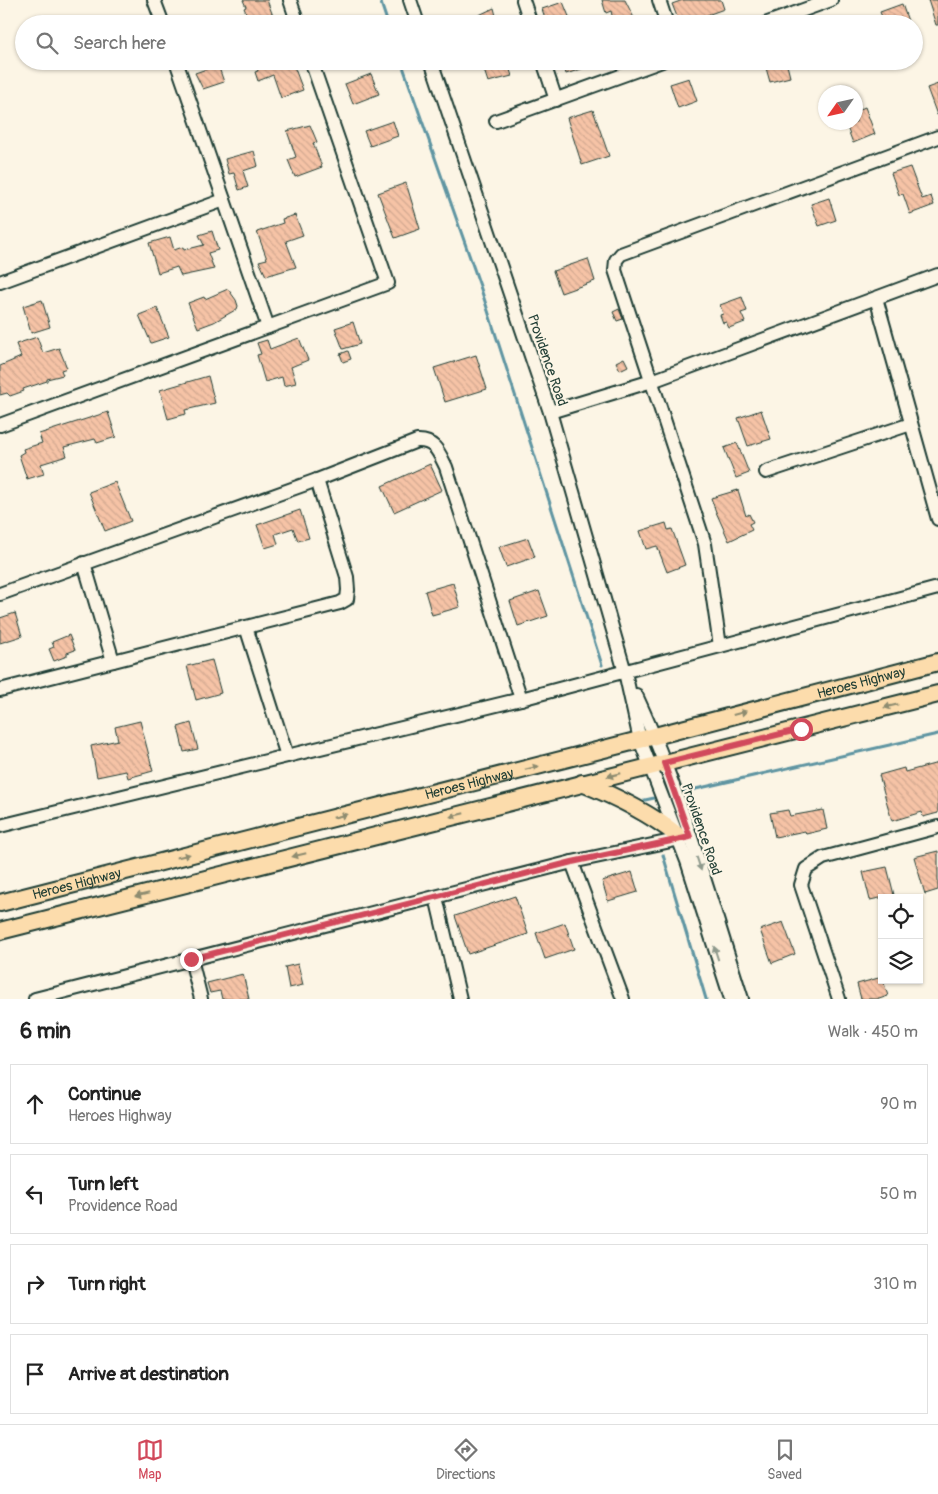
<!DOCTYPE html>
<html lang="en">
<head>
<meta charset="utf-8">
<style>
	body { margin:0; font-family:Pangolin,sans-serif; background:#f6f6f6; color:#222 }
	.controls { position:absolute; right:15px; bottom:15px; display:grid; overflow:hidden; border-radius:0px; box-shadow:0 1px 4px #0004 }
	.controls button { width:45px; height:45px; display:grid; place-items:center; padding:0; border:0; border-bottom:1px solid #e0e0e0; background:#fff; color:#222; font:25px sans-serif }
	.compass { position:absolute; left:818px; top:85px; width:45px; height:45px; border-radius:50%; background:#fff; box-shadow:0 1px 4px #0004; rotate:236deg }
	.stop { position:absolute; width:15px; height:15px; margin:-11px; border:4px solid #d1495b; border-radius:50%; background:#fff }
	.stop.end { background:#d1495b; border-color:#fff; box-shadow:0 1px 5px #0008 }
	.list { margin:0; padding:0; list-style:none }
	h2 { display:flex; justify-content:space-between; align-items:center; height:65px; margin:0; padding:0 20px; font-size:21px }
	h2 small { font-size:16px; font-weight:400; color:#767676 }
	.list li { display:grid; grid-template-columns:32px 1fr auto; gap:15px; align-items:center; box-sizing:border-box; height:80px; margin:0 10px 10px; padding:0 10px; border:1px solid #e0e0e0; border-radius:0px }
	.list b { display:block; font-size:19px; white-space:nowrap }
	.list p { margin:0; font-size:16px; white-space:nowrap; color:#767676 }
	.list em { font-size:16px; font-style:normal; color:#767676 }
	.icon { flex:none; width:28px; height:28px; fill:none; stroke:currentColor; stroke-width:2; stroke-linecap:round; stroke-linejoin:round }
	.map { position:relative; flex:none; width:938px; height:999px; overflow:hidden }
	.search { position:absolute; background:#fff; box-shadow:0 1px 4px #0004; left:15px; right:15px; top:15px; height:55px; display:flex; align-items:center; gap:12px; box-sizing:border-box; padding:0 18px; border-radius:28px; color:#767676; font-size:19px }
	.sheet { height:425px; background:#fff }
	nav { display:flex; justify-content:space-around; align-items:center; box-sizing:border-box; height:70px; border-top:1px solid #e0e0e0; background:#fff; font-size:14px; color:#767676 }
	nav a { display:grid; justify-items:center; gap:2px }
	nav .on { color:#d1495b }
	.map>svg:first-child { display:block }
	.lines { fill:none; stroke-linecap:round; stroke-linejoin:round }
	.stream { stroke:#5f95a2; stroke-width:3 }
	.building { fill:url(#building-back-hatch); stroke:#1f3d34 }
	.minor-casing { stroke:#1f3d34; stroke-width:16 }
	.major-casing { stroke:#1f3d34; stroke-width:20 }
	.minor { stroke:#fcf5e5; stroke-width:12 }
	.major { stroke:#fcdcac; stroke-width:16 }
	.oneway { fill:#8e8c70 }
	.oneway2 { fill:#8e998c }
	.route { stroke:#d1495b; stroke-width:6 }
	.labels { text-anchor:middle; stroke-width:4.5; stroke-linejoin:round; paint-order:stroke }
	.street-label { font-size:14px; fill:#1f3d34; stroke:#fcf5e5 }
</style>
</head>
<body>
<div class="map">
<svg width="938" height="999" viewBox="0 0 938 999">
	<defs>
		<pattern id="building-back-hatch" width="6" height="6" patternUnits="userSpaceOnUse" patternTransform="scale(1.25)"><rect width="6" height="6" fill="#f6c3a6"/><path d="M-1 5l2 2M0 0l6 6M5-1l2 2" fill="none" stroke="#d2a890"/></pattern>
	</defs>
	<rect width="100%" height="100%" fill="#fcf5e5"/>
	<filter id="ink" filterUnits="userSpaceOnUse"><feTurbulence type="fractalNoise" baseFrequency=".02" numOctaves="2"/><feDisplacementMap in="SourceGraphic" scale="10" xChannelSelector="R" yChannelSelector="G"/><feConvolveMatrix kernelMatrix="1 2 1 2 8 2 1 2 1" color-interpolation-filters="sRGB"/></filter>
	<g filter="url(#ink)">
		<g class="lines">
			<g class="stream">
				<polyline points="380,0 388,24"/>
				<polyline points="401,61 480,286 602,665"/>
				<polyline points="678,793 938,734"/>
				<polyline points="645,800 659,797"/>
				<polyline points="663,855 706,999"/>
			</g>
		</g>
		<g class="building">
			<polygon points="243,0 267,0 276,24 251,24 244,8 246,7"/>
			<polygon points="602,0 625,0 637,24 614,24 611,11 606,13"/>
			<polygon points="683,0 721,0 724,9 696,19 698,24 680,24 672,4"/>
			<polygon points="928,0 938,0 938,25 936,25"/>
			<polygon points="563,2 570,19 555,24 547,24 542,9"/>
			<polygon points="902,4 909,24 885,24 880,12"/>
			<polygon points="494,8 498,24 479,24 477,16"/>
			<polygon points="254,61 292,61 303,90 281,98 273,75 258,81 255,72 258,71"/>
			<polygon points="492,61 507,61 512,76 488,82 482,64"/>
			<polygon points="562,61 600,61 600,63 566,74"/>
			<polygon points="764,61 786,61 790,77 770,82"/>
			<polygon points="218,65 224,82 203,89 195,73"/>
			<polygon points="371,74 379,94 353,104 345,84"/>
			<polygon points="689,78 697,101 678,108 670,84"/>
			<polygon points="938,84 938,115 937,115 927,88"/>
			<polygon points="865,107 875,134 853,143 845,122 856,122 856,111"/>
			<polygon points="593,110 609,156 582,165 567,118"/>
			<polygon points="393,121 398,136 370,146 364,131"/>
			<polygon points="310,125 317,142 313,143 322,167 295,177 288,160 296,157 287,131"/>
			<polygon points="254,151 258,166 243,171 248,187 239,190 234,173 229,174 225,159"/>
			<polygon points="910,167 922,199 931,196 934,205 910,214 903,194 899,195 891,173"/>
			<polygon points="406,183 420,229 395,238 378,193"/>
			<polygon points="829,198 836,220 819,226 811,204"/>
			<polygon points="295,215 303,235 286,241 296,267 266,276 259,261 267,259 257,232 283,223 282,219"/>
			<polygon points="212,231 218,250 208,253 214,269 181,276 177,267 158,273 149,243 170,237 174,250 183,247 184,250 204,245 199,235"/>
			<polygon points="588,259 595,281 561,293 553,271"/>
			<polygon points="228,289 236,300 238,306 237,309 214,322 198,328 188,303 204,297 205,299"/>
			<polygon points="742,297 747,311 741,313 745,322 729,328 726,322 723,323 720,315 723,314 720,305"/>
			<polygon points="42,300 50,327 31,333 23,306"/>
			<polygon points="157,308 169,337 151,343 139,315"/>
			<polygon points="619,309 623,319 617,321 613,312"/>
			<polygon points="353,322 360,344 343,349 335,328"/>
			<polygon points="37,337 43,353 59,348 67,368 61,370 63,375 47,379 47,381 23,389 24,391 10,396 7,393 0,395 0,366 21,357 16,344"/>
			<polygon points="299,338 308,360 291,367 296,383 284,386 282,377 265,382 257,355 261,354 257,343 267,340 270,349"/>
			<polygon points="348,351 351,359 343,362 340,354"/>
			<polygon points="476,355 487,389 445,402 434,368"/>
			<polygon points="624,358 628,366 620,370 616,362"/>
			<polygon points="208,376 215,403 185,410 186,414 168,419 160,390"/>
			<polygon points="761,410 771,439 748,446 738,418"/>
			<polygon points="108,412 116,437 97,443 95,439 64,447 67,456 41,464 44,474 27,479 19,455 24,452 23,449 42,443 39,434"/>
			<polygon points="737,443 749,473 736,478 724,448"/>
			<polygon points="430,464 442,490 394,512 382,486"/>
			<polygon points="115,482 131,521 105,531 89,492"/>
			<polygon points="738,490 746,516 749,514 753,522 749,524 752,530 729,541 716,512 711,498"/>
			<polygon points="300,510 309,538 298,541 293,528 275,534 278,544 265,548 257,525"/>
			<polygon points="666,523 668,530 672,529 685,565 667,572 657,546 646,549 640,531"/>
			<polygon points="528,538 535,557 506,567 499,547"/>
			<polygon points="453,583 460,607 432,615 425,591"/>
			<polygon points="539,591 548,616 518,626 510,601"/>
			<polygon points="15,613 22,636 0,643 0,618"/>
			<polygon points="69,635 75,650 67,653 67,656 54,661 49,649 54,647 52,642"/>
			<polygon points="212,660 221,693 196,700 187,666"/>
			<polygon points="140,721 153,771 128,778 126,771 97,777 91,746 118,740 115,727"/>
			<polygon points="191,723 198,749 184,752 178,727"/>
			<polygon points="938,763 938,813 923,817 922,812 892,821 879,775 904,768 905,772"/>
			<polygon points="788,810 790,816 823,810 827,829 806,834 805,831 775,837 770,813"/>
			<polygon points="938,851 938,890 925,894 914,857"/>
			<polygon points="887,867 894,895 870,900 863,872"/>
			<polygon points="632,872 638,892 608,901 602,881"/>
			<polygon points="515,896 528,934 468,954 455,916"/>
			<polygon points="783,922 795,954 772,963 760,930"/>
			<polygon points="565,923 574,949 545,959 536,933"/>
			<polygon points="298,964 303,985 289,988 285,967"/>
			<polygon points="243,974 249,999 222,999 220,991 210,993 207,983"/>
			<polygon points="882,977 888,996 879,999 861,999 857,984"/>
		</g>
		<g class="lines">
			<g class="minor-casing">
				<g id="minor">
					<polyline points="154,0 163,24"/>
					<polyline points="290,0 298,24"/>
					<polyline points="410,0 418,24"/>
					<polyline points="523,0 531,24"/>
					<polyline points="659,0 667,24"/>
					<polyline points="765,24 831,0"/>
					<polyline points="176,61 268,327"/>
					<polyline points="431,61 550,412 625,672 640,740 687,861 731,999"/>
					<polyline points="543,61 556,100"/>
					<polyline points="496,121 662,61"/>
					<polyline points="0,282 224,200"/>
					<polyline points="876,298 938,519"/>
					<polyline points="550,412 652,381 938,275"/>
					<polyline points="0,425 388,283 311,61"/>
					<polyline points="766,472 911,424"/>
					<polyline points="84,563 113,661"/>
					<path d="M0 594 317 480 417 441C435 440 439 453 446 467L521 699"/>
					<polyline points="246,627 287,756"/>
					<polyline points="720,646 705,544 615,270 616,260 621,254 938,137"/>
					<polyline points="0,690 340,603 347,599 348,590 347,577 317,480"/>
					<path d="M636 695C681 792 709 897 742 999"/>
					<polyline points="0,826 521,699 938,588"/>
					<polyline points="572,862 623,999"/>
					<polyline points="436,897 460,999"/>
					<polyline points="191,959 201,999"/>
					<polyline points="35,999 572,862 690,837"/>
					<polyline points="839,999 801,885 806,869 823,858 938,827"/>
				</g>
			</g>
			<g class="major-casing">
				<g id="major">
					<path d="M582 783C617 797 648 812 677 835"/>
					<path id="s1" d="M0 903 655 736 938 662"/>
					<polyline points="0,931 938,694"/>
				</g>
			</g>
			<use href="#minor" class="minor"/>
			<use href="#major" class="major"/>
		</g>
		<defs><path id="oneway-solid" d="M-6-.8H1V-3.2L6.5 0L1 3.2V.8H-6Z" transform="scale(1.25)"/></defs>
		<g class="oneway">
			<use href="#oneway-solid" transform="translate(891 706) rotate(166)"/>
			<use href="#oneway-solid" transform="translate(740 713) rotate(-15)"/>
			<use href="#oneway-solid" transform="translate(532 768) rotate(-14)"/>
			<use href="#oneway-solid" transform="translate(614 775) rotate(166)"/>
			<use href="#oneway-solid" transform="translate(457 815) rotate(166)"/>
			<use href="#oneway-solid" transform="translate(340 816) rotate(-14)"/>
			<use href="#oneway-solid" transform="translate(299 855) rotate(166)"/>
			<use href="#oneway-solid" transform="translate(183 856) rotate(-14)"/>
			<use href="#oneway-solid" transform="translate(142 895) rotate(166)"/>
		</g>
		<g class="oneway2">
			<use href="#oneway-solid" transform="translate(699 864) rotate(72)"/>
			<use href="#oneway-solid" transform="translate(716 953) rotate(-108)"/>
		</g>
	</g>
	<g class="lines" filter="url(#ink)">
		<polyline class="route" points="191,959 572,862 690,837 664,763 801,729"/>
	</g>
	<g class="labels">
		<g class="street-label">
			<text transform="translate(548 360) rotate(71)" y="5">Providence Road</text>
			<text dy="5" stroke="none"><textPath href="#s1" startOffset="889">Heroes Highway</textPath></text>
			<text dy="5" stroke="none"><textPath href="#s1" startOffset="484">Heroes Highway</textPath></text>
			<text transform="translate(702 829) rotate(71)" y="5">Providence Road</text>
			<text dy="5" stroke="none"><textPath href="#s1" startOffset="79">Heroes Highway</textPath></text>
		</g>
	</g>
</svg>
<div class="controls">
<button><svg class="icon" aria-label="locate" viewBox="0 0 24 24"><circle cx="12" cy="12" r="6"/><path d="M12 2v4M12 18v4M2 12h4M18 12h4"/></svg></button>
<button><svg class="icon" aria-label="layers" viewBox="0 0 24 24"><path d="M12 4l9 5-9 5-9-5zM3 14l9 5 9-5"/></svg></button>
</div>
<svg class="compass" viewBox="-18 -18 36 36"><path d="M0-13l5 13h-10z" fill="#e53935"/><path d="M0 13l5-13h-10z" fill="#767676"/></svg>
<div class="stop" style="left:801px;top:729px"></div>
<div class="stop end" style="left:191px;top:959px"></div>
<div class="search"><svg class="icon" aria-label="search" viewBox="0 0 24 24"><circle cx="10" cy="10" r="6"/><path d="M15 15l6 6"/></svg>Search here</div>
</div>
<section class="sheet">
<h2>6 min<small>Walk · 450 m</small></h2>
<ul class="list">
<li><svg class="icon" aria-label="ahead" viewBox="0 0 24 24"><path d="M12 20V5M6 11l6-6 6 6"/></svg><div><b>Continue</b><p>Heroes Highway</p></div><em>90 m</em></li>
<li><svg class="icon" aria-label="left" viewBox="0 0 24 24"><path d="M17 20v-9H6M10 6l-5 5 5 5"/></svg><div><b>Turn left</b><p>Providence Road</p></div><em>50 m</em></li>
<li><svg class="icon" aria-label="right" viewBox="0 0 24 24"><path d="M7 20v-9h11M14 6l5 5-5 5"/></svg><div><b>Turn right</b></div><em>310 m</em></li>
<li><svg class="icon" aria-label="arrive" viewBox="0 0 24 24"><path d="M6 21V4h12l-3 4 3 4H6"/></svg><div><b>Arrive at destination</b></div></li>
</ul>
</section>
<nav>
<a class="on"><svg class="icon" aria-label="map" viewBox="0 0 24 24"><path d="M3 6l6-2 6 2 6-2v14l-6 2-6-2-6 2zM9 4v14M15 6v14"/></svg>Map</a>
<a><svg class="icon" aria-label="directions" viewBox="0 0 24 24"><path d="M12 3l9 9-9 9-9-9zM9 14v-3h6M13 9l2 2-2 2"/></svg>Directions</a>
<a><svg class="icon" aria-label="saved" viewBox="0 0 24 24"><path d="M7 4h10v16l-5-4-5 4z"/></svg>Saved</a>
</nav>
</body>
</html>
